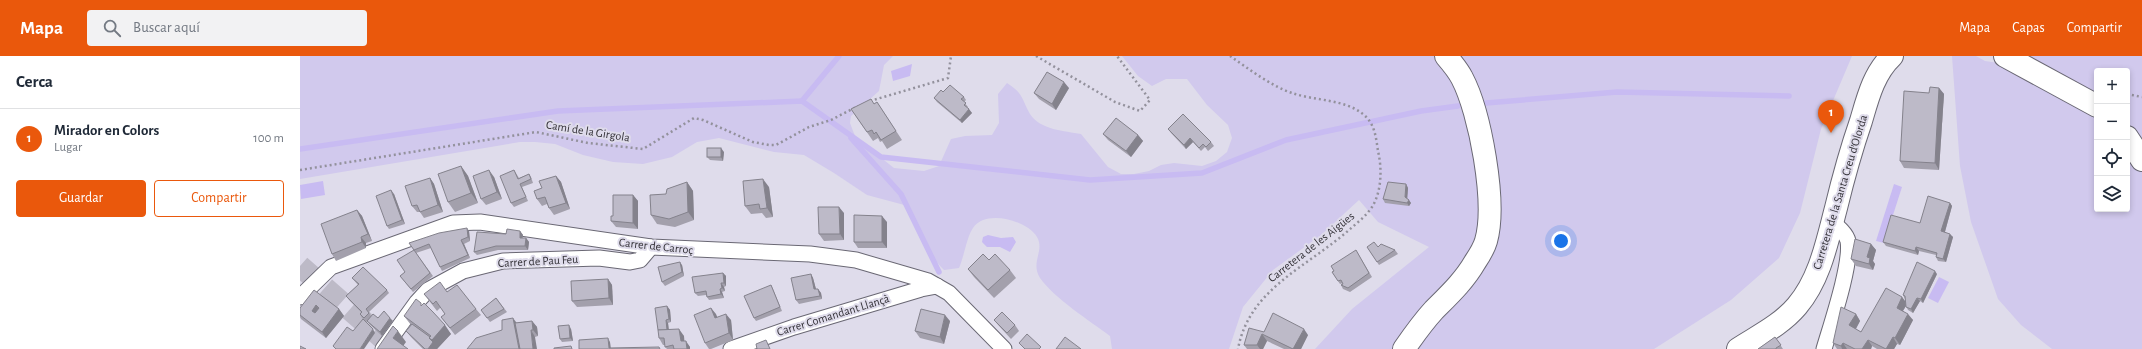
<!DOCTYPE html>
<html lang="es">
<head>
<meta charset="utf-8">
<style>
	body { margin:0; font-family:"Alegreya Sans",sans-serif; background:#f2f2f3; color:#1f2937 }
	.controls { position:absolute; right:12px; top:12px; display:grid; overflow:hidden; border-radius:4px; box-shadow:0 2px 6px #0003 }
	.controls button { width:36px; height:36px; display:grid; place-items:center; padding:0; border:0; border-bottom:1px solid #e0e1e3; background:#fff; color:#1f2937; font:20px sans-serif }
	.you { position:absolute; left:1261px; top:185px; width:14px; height:14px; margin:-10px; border:3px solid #fff; border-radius:50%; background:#1a73e8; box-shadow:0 0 0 6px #1a73e833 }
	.badge { display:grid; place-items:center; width:26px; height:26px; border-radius:50%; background:#ea580c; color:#fff; font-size:13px; font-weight:700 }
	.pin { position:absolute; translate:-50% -33px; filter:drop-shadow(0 1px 2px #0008) }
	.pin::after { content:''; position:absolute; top:21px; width:14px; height:12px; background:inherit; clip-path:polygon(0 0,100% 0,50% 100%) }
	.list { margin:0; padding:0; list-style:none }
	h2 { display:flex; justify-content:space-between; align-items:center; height:52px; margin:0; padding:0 16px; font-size:17px }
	h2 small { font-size:13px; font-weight:400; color:#747a83 }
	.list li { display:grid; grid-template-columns:26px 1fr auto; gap:12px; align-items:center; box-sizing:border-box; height:60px; padding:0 16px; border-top:1px solid #e0e1e3 }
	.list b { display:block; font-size:15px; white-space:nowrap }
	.list p { margin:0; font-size:13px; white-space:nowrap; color:#747a83 }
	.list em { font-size:13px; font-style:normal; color:#747a83 }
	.actions { display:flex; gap:8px; padding:12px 16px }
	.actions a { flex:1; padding:9px 0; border:1px solid #ea580c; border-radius:4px; text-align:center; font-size:14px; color:#ea580c }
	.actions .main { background:#ea580c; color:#fff }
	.icon { flex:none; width:22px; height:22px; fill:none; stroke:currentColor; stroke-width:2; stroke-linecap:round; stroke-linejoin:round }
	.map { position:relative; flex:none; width:1842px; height:293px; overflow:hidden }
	header { display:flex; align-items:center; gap:24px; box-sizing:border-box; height:56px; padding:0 20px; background:#ea580c; color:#fff }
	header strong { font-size:19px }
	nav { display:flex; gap:22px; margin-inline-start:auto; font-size:14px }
	.search { width:280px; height:36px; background:#f2f2f3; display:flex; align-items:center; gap:10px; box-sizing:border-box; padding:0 14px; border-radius:4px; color:#747a83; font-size:15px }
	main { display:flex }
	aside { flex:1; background:#fff }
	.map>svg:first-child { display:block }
	.green { fill:#d1c9ed; fill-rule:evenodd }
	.water { fill:#c8bbf2 }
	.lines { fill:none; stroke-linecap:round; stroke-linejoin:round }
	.stream { stroke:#c8bbf2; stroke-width:5.5 }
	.highway-tunnel { stroke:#bdbac7; stroke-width:22; stroke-dasharray:22 11; stroke-linecap:butt }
	.street-casing { stroke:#6a6874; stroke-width:17 }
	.secondary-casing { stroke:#6a6874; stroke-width:24 }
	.path { stroke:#93919c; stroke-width:2.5; stroke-dasharray:2 3; stroke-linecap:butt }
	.street { stroke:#fff; stroke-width:15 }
	.secondary { stroke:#fff; stroke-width:22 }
	.wall { fill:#a3a0ac }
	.shaded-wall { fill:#84828c }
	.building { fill:#bdbac8; stroke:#84828c; fill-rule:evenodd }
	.labels { text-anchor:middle; stroke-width:4; stroke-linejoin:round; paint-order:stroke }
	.street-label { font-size:12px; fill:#333137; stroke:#dfdceb }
</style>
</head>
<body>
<header>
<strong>Mapa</strong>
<div class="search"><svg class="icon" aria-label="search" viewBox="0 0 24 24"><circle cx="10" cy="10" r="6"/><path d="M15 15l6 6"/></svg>Buscar aquí</div>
<nav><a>Mapa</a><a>Capas</a><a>Compartir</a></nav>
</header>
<main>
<aside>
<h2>Cerca<small></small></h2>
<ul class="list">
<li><span class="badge">1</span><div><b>Mirador en Colors</b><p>Lugar</p></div><em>100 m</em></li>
</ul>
<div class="actions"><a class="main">Guardar</a><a>Compartir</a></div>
</aside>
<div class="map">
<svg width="1842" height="293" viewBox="0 0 1842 293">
	<rect width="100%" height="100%" fill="#dfdceb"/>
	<g class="green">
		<path d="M0 0H593L584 9 579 35 551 60 550 67 553 75 556 82 594 112 624 115 639 110 651 83 665 80 692 79 699 67 698 38 707 27C724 38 721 42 730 58 740 74 765 75 781 78L808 111 821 118H834L849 115 861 109 874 107 902 110 916 105 927 96 932 82 928 69 907 49 887 23H866L852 30 838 20 822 0H1552L1521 73 1500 157 1479 202 1431 244 1354 293H1015L1052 253 1129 191 1078 166 1059 144 1021 179 973 214 943 251 929 293H812L810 280C790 265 754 242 740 222 730 206 745 195 737 181 727 164 685 153 673 172 667 180 664 201 659 212L644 214C625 195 620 172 608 150L567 139 534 117 504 99 474 96 419 82 397 86 372 101 343 108 313 106 283 99 255 88 235 86H220L0 123Z"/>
		<path d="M1652 0H1676L1685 5 1705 8 1728 0H1842V293H1752L1721 269 1698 243 1671 166 1660 110ZM1797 15H1827V153H1797Z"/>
	</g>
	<g class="water">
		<polygon points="612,8 610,20 593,25 591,15"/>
		<polygon points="23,125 25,139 1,143 0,129"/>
		<polygon points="1594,128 1602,131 1584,187 1576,185"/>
		<polygon points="688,179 701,182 713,181 716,186 710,196 700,191 687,191 682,186 683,181"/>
		<polygon points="1639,221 1649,226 1638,247 1628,242"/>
	</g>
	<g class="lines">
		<g class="stream">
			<polyline points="502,45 539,0"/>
			<polyline points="1186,47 1317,36 1489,40"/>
			<polyline points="551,82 601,138 639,216"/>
			<polyline points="0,93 258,55 502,45 581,101 790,124 902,117 986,84 1121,55 1158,50"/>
		</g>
		<polyline class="highway-tunnel" points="0,210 95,293"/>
		<g class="street-casing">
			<g id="street">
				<polyline points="0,241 31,211 153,167 180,166 351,191 510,198 556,204 628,225 649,237 704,293"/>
				<polyline points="83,293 117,246 128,234 163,215 203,205 299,202 330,206 340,204 351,191"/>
				<polyline points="431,293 494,271 621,233 637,230"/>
				<path d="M1524 293C1531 269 1552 207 1548 185 1546 177 1538 171 1532 166"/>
			</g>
		</g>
		<g class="secondary-casing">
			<g id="secondary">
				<polyline points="1705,0 1797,50"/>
				<polyline points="1827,81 1842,104"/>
				<path d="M1104 293C1113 280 1123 266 1134 254 1149 239 1164 225 1175 206 1179 200 1184 192 1186 185 1197 147 1180 56 1162 22 1158 14 1152 7 1146 0"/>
				<path d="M1438 293C1458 280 1481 269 1497 250 1520 223 1527 186 1536 152 1543 123 1551 94 1561 65 1568 41 1574 17 1592 0"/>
			</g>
		</g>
		<g class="path">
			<polyline points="736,0 815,46 840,55 850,44 817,0"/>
			<path d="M930 0C949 13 971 30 992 37 1015 45 1046 43 1064 59 1075 68 1076 82 1078 95 1082 112 1082 135 1072 151 1066 160 1057 167 1049 174 1007 211 949 233 938 293"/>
			<polyline points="1827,38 1842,41"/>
			<polyline points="570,45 648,22 651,0"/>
			<polyline points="0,114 236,76 288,87 343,93 394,62 403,64 453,86 469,89 476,89 509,71 531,64 558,50"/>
		</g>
		<use href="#street" class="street"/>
		<use href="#secondary" class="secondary"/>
	</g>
	<g class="wall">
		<polygon points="769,32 756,54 739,43 734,37"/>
		<polygon points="1639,32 1644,38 1639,114 1604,112 1600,105"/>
		<polygon points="643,36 664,41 666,44 664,46 668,51 667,52 672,57 662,67 637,46 634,42"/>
		<polygon points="577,46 602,84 587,93 582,85 580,86 578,82 573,85 551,53 574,48"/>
		<polygon points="868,73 911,86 914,90 908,95 905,91 901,95 893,86 886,93 871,77"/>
		<polygon points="803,78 838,79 843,85 831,101 808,84"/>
		<polygon points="424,96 423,105 410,104 407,101"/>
		<polygon points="161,110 168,120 178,147 155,156 148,146"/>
		<polygon points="214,114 219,122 229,118 231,121 233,127 222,131 228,145 214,151 211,147"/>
		<polygon points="256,120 261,126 270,153 254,159 249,152 247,148 242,150 237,143 242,132"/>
		<polygon points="194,121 202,143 186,149 181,143"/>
		<polygon points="130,122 134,128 143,156 124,162 120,156 117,156 112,150"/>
		<polygon points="387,126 393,135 394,164 375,171 357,168 351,159 366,138"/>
		<polygon points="1106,128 1108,132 1107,143 1111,147 1109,150 1085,147 1083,143"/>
		<polygon points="469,131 473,161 466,162 462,157 451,158 445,150"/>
		<polygon points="94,138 105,168 89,173 87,170"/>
		<polygon points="333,139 338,145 338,173 316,171 311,165 313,160"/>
		<polygon points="1650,147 1652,150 1645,176 1653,181 1646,206 1638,205 1636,201 1636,199 1619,195 1618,199 1586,190 1583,186 1620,167"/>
		<polygon points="57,154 62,160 72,185 66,187 66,192 36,205 32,198"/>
		<polygon points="544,157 544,184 524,185 519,178"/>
		<polygon points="587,166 587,192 558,192 554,186"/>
		<polygon points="169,175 170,185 164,188 170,202 142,215 140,211 131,192 116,197 133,220 113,236 100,220 105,216 114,194 109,187"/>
		<polygon points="220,175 223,179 222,182 226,182 229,186 228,194 198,194 177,199 174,196 206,178"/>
		<polygon points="1571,188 1576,194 1573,205 1575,208 1573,214 1556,210 1551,203"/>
		<polygon points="1067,191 1078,191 1095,194 1098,198 1079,209"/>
		<polygon points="1056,194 1072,221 1050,236 1043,233 1041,229 1043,227 1040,228 1032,216 1034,215"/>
		<polygon points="689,204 710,214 716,222 694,242 674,221 668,213"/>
		<polygon points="382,209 384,220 365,230 362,226"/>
		<polygon points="423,217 426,220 426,230 424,231 425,235 422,236 424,242 409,244 407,241 406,239 398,240 395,237"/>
		<polygon points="511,218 513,222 516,233 518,233 521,237 522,243 499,248 496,244"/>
		<polygon points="1637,218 1623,247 1620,245 1613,257 1608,254 1606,250 1603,255 1613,264 1600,289 1597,288 1594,293 1577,293 1572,290 1571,293 1537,293 1533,287 1556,258 1560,265 1556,273 1561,276 1602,241 1605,245 1605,243 1603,239"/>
		<polygon points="52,222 87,234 89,237 69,256 71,260 93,265 82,280 69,268 67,265 66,266 62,262 60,258 61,256 49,244 46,240 58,229"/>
		<polygon points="308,223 312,229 313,249 277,251 272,245"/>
		<polygon points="471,229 473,233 482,255 456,265 454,262"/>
		<polygon points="14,234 39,253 44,260 26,282 1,263 0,261 0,252"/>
		<polygon points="147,236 176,253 181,259 155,279 141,261 145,258 141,251 137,255 124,238"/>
		<polygon points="196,242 207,256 190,266 181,254"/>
		<polygon points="122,249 151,278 137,293 123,293 111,281 106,275 111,269 104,260"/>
		<polygon points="367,250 370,254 371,266 368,267 369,274 384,280 384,285 390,291 390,293 367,293 365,291 365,289 363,289 359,282"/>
		<polygon points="411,252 417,261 431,264 433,284 411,293 409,293 405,287"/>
		<polygon points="694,264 715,269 719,275 711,283 699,270"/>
		<polygon points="232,265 237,271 238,280 235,281 202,274 217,267"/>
		<polygon points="650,265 644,288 620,282 615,275"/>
		<polygon points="271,273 273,285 262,286 260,283"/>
		<polygon points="964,276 1008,279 1001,293 984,293 967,285 963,293 947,293 944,289"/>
		<polygon points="1475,281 1483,293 1458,293"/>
	</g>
	<g class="shaded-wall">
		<polygon points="764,26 769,32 756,54 752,48"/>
		<polygon points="1639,32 1644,38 1639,114 1635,107"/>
		<polygon points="669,53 672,57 662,67 660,64"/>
		<polygon points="838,79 843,85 831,101 826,95"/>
		<polygon points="890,82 893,86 886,93 884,89"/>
		<polygon points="421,92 424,96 423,105 421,101"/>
		<polygon points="161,110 168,120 178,147 171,137"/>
		<polygon points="189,114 194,121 202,143 197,136"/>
		<polygon points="256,120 261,126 270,153 266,147"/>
		<polygon points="130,122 134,128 143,156 138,149"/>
		<polygon points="463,123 469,131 473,161 467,152"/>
		<polygon points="387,126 393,135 394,164 388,156"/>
		<polygon points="1106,128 1108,132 1107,145 1105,141"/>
		<polygon points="91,134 94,138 105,168 102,164"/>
		<polygon points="333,139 338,145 338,173 333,167"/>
		<polygon points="1109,144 1111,147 1109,150 1107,147"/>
		<polygon points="1650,147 1652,150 1644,179 1641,175"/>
		<polygon points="539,151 544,157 544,184 540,178"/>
		<polygon points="57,154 62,160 72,185 68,178"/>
		<polygon points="582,160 587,166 587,192 582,186"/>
		<polygon points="167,172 169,175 170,185 168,181"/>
		<polygon points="220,175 223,179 222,185 220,182"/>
		<polygon points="1650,178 1653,181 1646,206 1643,203"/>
		<polygon points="61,181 66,187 66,192 62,186"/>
		<polygon points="226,182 229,186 228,194 225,190"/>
		<polygon points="161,184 164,188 170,202 168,199"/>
		<polygon points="1571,188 1576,194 1573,205 1575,208 1573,214 1569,208 1567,201"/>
		<polygon points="1616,191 1619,195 1618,199 1615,195"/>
		<polygon points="380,206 382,209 384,220 382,216"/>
		<polygon points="1635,215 1637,218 1623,247 1621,243"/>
		<polygon points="423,217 426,220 426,230 424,227"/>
		<polygon points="511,218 513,222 517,237 514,233"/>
		<polygon points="308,223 312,229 313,249 309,242"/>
		<polygon points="421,227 424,231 425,235 422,232"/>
		<polygon points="420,233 422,236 424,242 421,238"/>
		<polygon points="518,233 521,237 522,243 520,240"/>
		<polygon points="1602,241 1607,248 1601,258 1597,252"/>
		<polygon points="1617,242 1620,245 1613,257 1611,253"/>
		<polygon points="16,249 21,256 16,261 12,255"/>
		<polygon points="367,250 370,254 371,266 369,263"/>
		<polygon points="411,252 416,258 420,268 415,262"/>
		<polygon points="39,253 44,260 26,282 22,276"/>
		<polygon points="426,258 431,264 433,284 429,277"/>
		<polygon points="1556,258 1560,265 1554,276 1549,269"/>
		<polygon points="1608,258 1613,264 1600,289 1595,282"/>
		<polygon points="645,259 650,265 644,288 640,281"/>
		<polygon points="90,262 93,265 82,280 80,276"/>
		<polygon points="213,262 219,270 223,293 219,293"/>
		<polygon points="366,264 368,267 369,277 367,274"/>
		<polygon points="232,265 237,271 238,280 233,274"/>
		<polygon points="145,269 151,278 137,293 128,293 133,286 131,284"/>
		<polygon points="269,269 271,273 273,285 270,282"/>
		<polygon points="73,273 75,277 64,293 60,293"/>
		<polygon points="379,273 384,280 385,292 381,285"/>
		<polygon points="1004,273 1008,279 1001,293 993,293"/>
		<polygon points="231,274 235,281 237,293 233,293"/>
		<polygon points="98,275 106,286 101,293 93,282"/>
		<polygon points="962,278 967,285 963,293 960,293 957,289"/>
		<polygon points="1593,281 1597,288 1594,293 1586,293"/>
		<polygon points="308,282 310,286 311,293 309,292"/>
		<polygon points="1568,284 1572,290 1571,293 1562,293"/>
		<polygon points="386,285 390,291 390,293 387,293"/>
		<polygon points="1543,287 1547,293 1542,293 1541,290"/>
	</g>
	<g class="building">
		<polygon points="747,16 764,26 752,48 734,37"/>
		<polygon points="650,29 664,41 661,43 666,47 664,49 669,53 660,64 634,42 641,34 643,36"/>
		<polygon points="1630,31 1639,32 1635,107 1600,105 1604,35 1629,37"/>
		<polygon points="571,43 574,48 577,46 596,75 581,84 576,76 574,78 572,74 567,76 551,53"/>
		<polygon points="883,58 911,86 906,91 903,88 899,92 890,82 884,89 868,73"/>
		<polygon points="816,62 838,79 826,95 803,78"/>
		<rect x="407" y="92" width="14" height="9"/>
		<polygon points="161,110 171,137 148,146 138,118"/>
		<polygon points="189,114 197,136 181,143 173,120"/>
		<polygon points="214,114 218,123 229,118 231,123 220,128 226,141 211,147 200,120"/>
		<polygon points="256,120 266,147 249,152 245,141 237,143 234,135 242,132 239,125"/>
		<polygon points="130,122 138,149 120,156 117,149 112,150 105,130"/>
		<polygon points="463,123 467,152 460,153 459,148 445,150 443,125"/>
		<polygon points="387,126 388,156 369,163 351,159 350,139 366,138 367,133"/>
		<polygon points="1088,126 1106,128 1105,141 1109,144 1107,147 1083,143"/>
		<polygon points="91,134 102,164 87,170 76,140"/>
		<polygon points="313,139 333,139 333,167 311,165 311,160 313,160"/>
		<polygon points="1628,140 1650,147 1641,175 1650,178 1643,203 1636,201 1637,197 1616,191 1615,195 1583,186 1591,159 1620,167"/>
		<polygon points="518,151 539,151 540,178 519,178"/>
		<polygon points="57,154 68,178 61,181 62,186 32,198 21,168"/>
		<polygon points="554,159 582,160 582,186 554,186"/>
		<polygon points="167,172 168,181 161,184 168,199 140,211 129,188 114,194 109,187 139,177"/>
		<polygon points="207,173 220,175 220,182 226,182 225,190 196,190 174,196 177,176 206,178"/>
		<polygon points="1555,183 1571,188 1567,201 1570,202 1569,208 1551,203"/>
		<polygon points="1074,186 1078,191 1081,188 1095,194 1077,206 1067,191"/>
		<polygon points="114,194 130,217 111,233 100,220 105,216 97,204"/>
		<polygon points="1056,194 1069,217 1048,232 1041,229 1043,228 1041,224 1038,225 1032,216 1034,215 1031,210"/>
		<polygon points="683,198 689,204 695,198 710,214 688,234 668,213"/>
		<polygon points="380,206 382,216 362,226 358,211"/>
		<polygon points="1617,206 1635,215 1621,243 1617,242 1611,253 1606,251 1605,240 1603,239"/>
		<polygon points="63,211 87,234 66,253 69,257 64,262 60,258 62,256 46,240 59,228 52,222"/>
		<polygon points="423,217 424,227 421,227 422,232 420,233 421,238 407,241 406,235 395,237 392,221"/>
		<polygon points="511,218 514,233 518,233 520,240 496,244 491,222"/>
		<polygon points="308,223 309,242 272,245 271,225"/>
		<polygon points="140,226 147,236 157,229 176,253 150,272 141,261 145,258 136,245 133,248 124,238"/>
		<polygon points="471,229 480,251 454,262 444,240"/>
		<polygon points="1586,232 1602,241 1597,252 1608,258 1595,282 1593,281 1586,293 1568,284 1562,293 1555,293 1543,287 1541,290 1533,287 1541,251 1556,258 1549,269 1561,276"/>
		<path d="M14 234 39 253 22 276 0 259V252ZM16 249 19 252 15 257 12 255Z"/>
		<polygon points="196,242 204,253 187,262 181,254"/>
		<polygon points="116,243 121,247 121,250 124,247 133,256 145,269 132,284 129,282 131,280 104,260"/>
		<polygon points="367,250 369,263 366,264 367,274 358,274 355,252"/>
		<polygon points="411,252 415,262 426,258 429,277 405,287 394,259"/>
		<polygon points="621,253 645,259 640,281 615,275"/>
		<polygon points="84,255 90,262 80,276 67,265 73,258 78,262"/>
		<polygon points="702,256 715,269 707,277 694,264"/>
		<polygon points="973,257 1004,273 993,293 962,278 957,289 944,289 949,272 964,276"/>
		<polygon points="213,262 219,293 167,293 176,282 202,274 202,264"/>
		<polygon points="63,263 73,273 60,293 36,293 33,290 47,271 53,275"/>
		<polygon points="232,265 233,274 231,274 233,293 220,293 215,267"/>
		<polygon points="112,268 130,281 129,282 133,286 128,293 125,293 106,275"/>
		<polygon points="269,269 270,282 260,283 258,270"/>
		<polygon points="93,270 98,275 93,282 108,293 77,293"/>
		<polygon points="379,273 381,285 386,285 387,293 374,293 373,289 365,291 364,282 359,282 358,274"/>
		<polygon points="727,278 741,291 739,293 725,293 719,287"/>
		<polygon points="765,281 781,293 756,293"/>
		<polygon points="1475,281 1481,289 1476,292 1476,293 1458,293"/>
		<polygon points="308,282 309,292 359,291 360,293 279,293 279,284"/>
		<polygon points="466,284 470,293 457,293 456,288"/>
		<polygon points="0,290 6,293 0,293"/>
		<polygon points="271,290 272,293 254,293 254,292"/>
	</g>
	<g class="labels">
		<g class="street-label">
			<text transform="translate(288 75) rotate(9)" y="4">Camí de la Girgola</text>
			<text transform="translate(1540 136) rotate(-73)" y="4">Carretera de la Santa Creu d'Olorda</text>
			<text transform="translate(356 190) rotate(6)" y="4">Carrer de Carroç</text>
			<text transform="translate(1011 191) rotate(-38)" y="4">Carretera de les Aigües</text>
			<text transform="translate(238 205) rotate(-3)" y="4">Carrer de Pau Feu</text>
			<text transform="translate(533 259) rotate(-17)" y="4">Carrer Comandant Llançà</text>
		</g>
	</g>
</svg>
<div class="controls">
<button>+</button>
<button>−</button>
<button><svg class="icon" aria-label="locate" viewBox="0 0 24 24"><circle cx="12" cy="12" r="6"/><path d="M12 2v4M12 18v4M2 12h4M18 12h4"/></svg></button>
<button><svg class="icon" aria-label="layers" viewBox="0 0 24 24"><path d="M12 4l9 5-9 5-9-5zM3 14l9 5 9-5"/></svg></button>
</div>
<div class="you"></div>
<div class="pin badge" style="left:1531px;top:77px">1</div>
</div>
</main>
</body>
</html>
